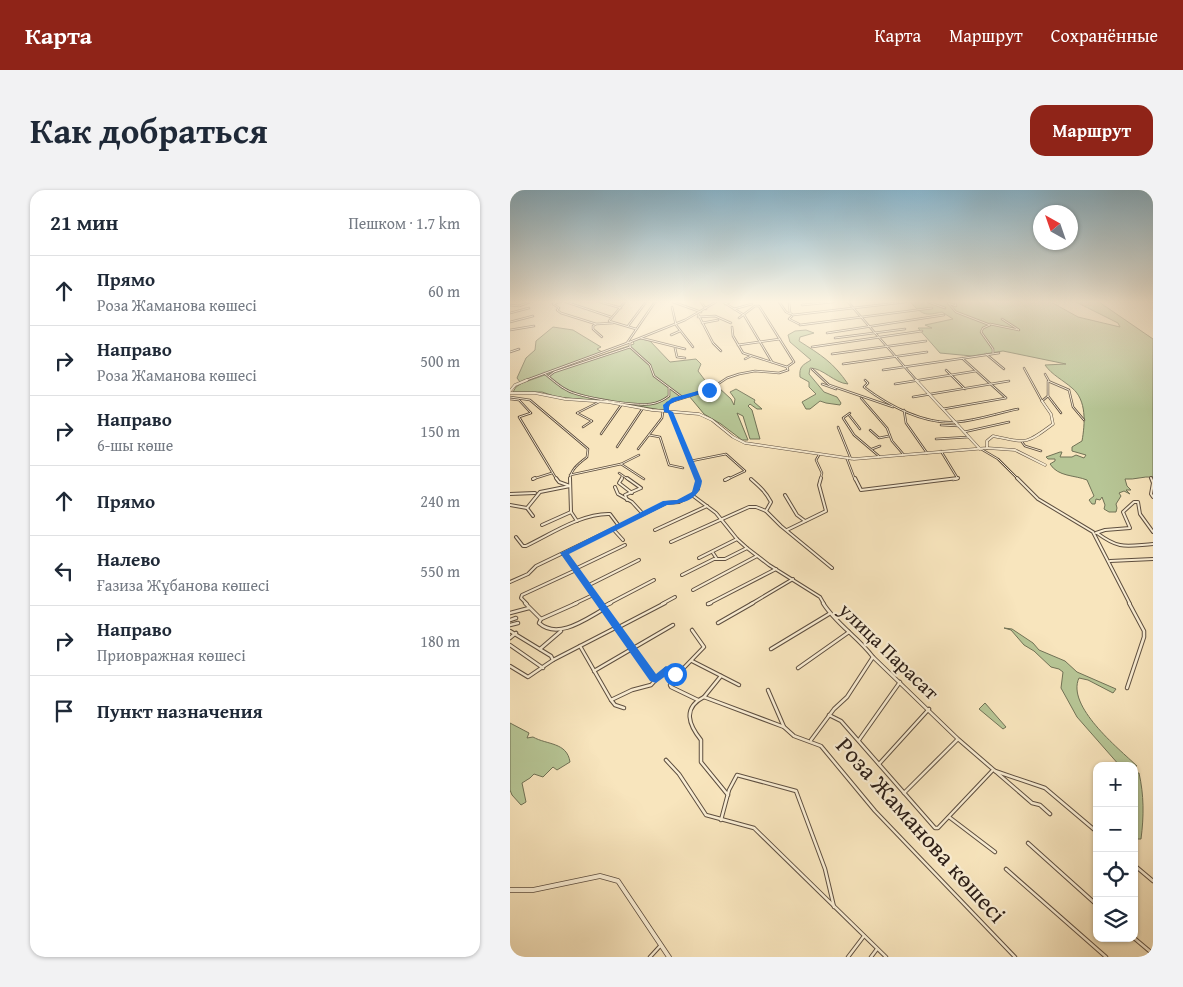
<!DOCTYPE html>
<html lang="ru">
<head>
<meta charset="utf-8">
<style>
	body { margin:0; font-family:"Gentium Book Plus",serif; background:#f2f2f3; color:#1f2937 }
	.controls { position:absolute; right:15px; bottom:15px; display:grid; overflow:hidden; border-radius:10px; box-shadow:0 1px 4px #0004 }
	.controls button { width:45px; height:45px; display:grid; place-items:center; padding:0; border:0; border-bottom:1px solid #e0e1e3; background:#fff; color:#1f2937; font:25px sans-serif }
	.compass { position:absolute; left:523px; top:15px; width:45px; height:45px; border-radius:50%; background:#fff; box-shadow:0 1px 4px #0004; rotate:320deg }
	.stop { position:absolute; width:15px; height:15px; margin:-11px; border:4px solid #1a73e8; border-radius:50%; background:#fff }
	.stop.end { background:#1a73e8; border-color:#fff; box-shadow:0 1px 5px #0008 }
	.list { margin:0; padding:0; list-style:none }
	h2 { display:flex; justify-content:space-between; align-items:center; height:65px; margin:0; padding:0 20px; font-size:21px }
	h2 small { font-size:16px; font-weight:400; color:#747a83 }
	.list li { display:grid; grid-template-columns:32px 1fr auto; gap:15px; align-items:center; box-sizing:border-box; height:70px; padding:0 20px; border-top:1px solid #e0e1e3 }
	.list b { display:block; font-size:19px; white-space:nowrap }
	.list p { margin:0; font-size:16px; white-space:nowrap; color:#747a83 }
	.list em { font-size:16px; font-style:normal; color:#747a83 }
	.icon { flex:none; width:28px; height:28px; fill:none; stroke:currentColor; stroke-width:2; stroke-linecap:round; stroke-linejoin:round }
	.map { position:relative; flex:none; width:643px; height:767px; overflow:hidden; border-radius:15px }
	header { display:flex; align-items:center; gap:30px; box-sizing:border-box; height:70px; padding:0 25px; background:#8f2418; color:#fff }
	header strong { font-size:24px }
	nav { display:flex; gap:28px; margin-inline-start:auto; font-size:18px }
	.intro { display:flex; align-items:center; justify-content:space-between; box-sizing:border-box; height:120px; padding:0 30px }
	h1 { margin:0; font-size:35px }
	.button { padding:12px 22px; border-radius:15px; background:#8f2418; color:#fff; font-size:18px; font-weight:700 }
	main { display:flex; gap:30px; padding:0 30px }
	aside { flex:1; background:#fff; border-radius:15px; box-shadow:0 1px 4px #0004 }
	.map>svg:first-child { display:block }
	.green { fill:#b7c696; stroke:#717256 }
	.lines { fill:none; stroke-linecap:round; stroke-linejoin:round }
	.minor-far2-casing { stroke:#5e4f40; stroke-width:2.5 }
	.minor-far1-casing { stroke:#5e4f40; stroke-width:4 }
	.minor-casing { stroke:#5e4f40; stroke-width:4.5 }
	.tertiary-far2-casing { stroke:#5e4f40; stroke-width:2.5 }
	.tertiary-far1-casing { stroke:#5e4f40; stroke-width:3 }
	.tertiary-casing { stroke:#5e4f40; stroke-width:5.5 }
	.minor-far2 { stroke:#faeed4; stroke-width:1 }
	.minor-far1 { stroke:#faeed4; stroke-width:2 }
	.minor { stroke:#faeed4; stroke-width:2.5 }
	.tertiary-far2 { stroke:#faeed4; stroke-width:1 }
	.tertiary-far1 { stroke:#faeed4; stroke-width:2 }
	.tertiary { stroke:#faeed4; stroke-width:4 }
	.route { fill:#1a73e8 }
	.labels { text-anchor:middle; stroke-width:4.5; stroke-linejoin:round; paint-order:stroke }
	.street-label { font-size:20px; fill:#2b1d16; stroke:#faeed4 }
	.near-street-label { font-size:24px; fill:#2b1d16; stroke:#faeed4 }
</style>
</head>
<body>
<header>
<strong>Карта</strong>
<nav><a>Карта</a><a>Маршрут</a><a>Сохранённые</a></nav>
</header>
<div class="intro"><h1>Как добраться</h1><a class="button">Маршрут</a></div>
<main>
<aside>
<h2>21 мин<small>Пешком · 1.7 km</small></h2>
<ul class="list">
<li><svg class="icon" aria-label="ahead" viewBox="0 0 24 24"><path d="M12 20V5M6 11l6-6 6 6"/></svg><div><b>Прямо</b><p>Роза Жаманова көшесі</p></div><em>60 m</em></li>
<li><svg class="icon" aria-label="right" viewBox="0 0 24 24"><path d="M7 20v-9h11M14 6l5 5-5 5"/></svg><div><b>Направо</b><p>Роза Жаманова көшесі</p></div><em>500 m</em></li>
<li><svg class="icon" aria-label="right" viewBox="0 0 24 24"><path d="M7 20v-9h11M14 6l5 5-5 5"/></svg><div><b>Направо</b><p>6-шы көше</p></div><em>150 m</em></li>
<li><svg class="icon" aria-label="ahead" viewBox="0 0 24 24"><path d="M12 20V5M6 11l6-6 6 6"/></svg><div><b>Прямо</b></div><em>240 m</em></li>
<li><svg class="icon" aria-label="left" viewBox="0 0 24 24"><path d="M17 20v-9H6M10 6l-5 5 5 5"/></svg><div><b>Налево</b><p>Ғазиза Жұбанова көшесі</p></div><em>550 m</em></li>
<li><svg class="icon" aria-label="right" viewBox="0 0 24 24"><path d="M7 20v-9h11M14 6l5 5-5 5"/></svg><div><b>Направо</b><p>Приовражная көшесі</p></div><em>180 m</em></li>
<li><svg class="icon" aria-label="arrive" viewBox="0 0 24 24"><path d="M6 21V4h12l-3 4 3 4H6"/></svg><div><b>Пункт назначения</b></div></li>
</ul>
</aside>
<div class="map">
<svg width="643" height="767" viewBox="0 0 643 767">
	<rect width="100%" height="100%" fill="#f8e5bd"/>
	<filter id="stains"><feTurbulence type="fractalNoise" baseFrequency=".004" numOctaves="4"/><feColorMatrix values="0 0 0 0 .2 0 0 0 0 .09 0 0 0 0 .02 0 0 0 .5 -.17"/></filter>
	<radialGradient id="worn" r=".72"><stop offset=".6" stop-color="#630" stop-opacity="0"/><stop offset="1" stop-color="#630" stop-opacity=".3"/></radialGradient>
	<g class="green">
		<path d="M400 112H541L568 127 610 137 608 133 566 112H589L643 149V287C633 286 625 290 615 289L617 296 621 300H616L620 304 614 301 609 303 611 306 606 314 607 318 606 322H599L594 319 595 315 592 307 590 310 586 309 585 314H582L579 310 584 306 577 290C565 285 548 287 540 274L545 271V269H538L536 267 550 262H552L550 267H562L566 265 574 268 576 265 562 261V257L572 251C575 234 577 210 562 198 553 190 542 185 535 175L556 174 493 161 462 166 430 163 408 138H422L415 135 443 129 432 122C417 125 414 127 400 112Z"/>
		<polygon points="43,137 63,140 91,157 87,159 92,162 10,192 7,188 16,168 25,160 26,151"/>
		<path d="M296 140 304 143 290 147 289 151C311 165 323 172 338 194 324 193 313 178 300 178L299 184 314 202 327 207 331 213 330 215 316 213 310 211 300 219H296L292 212 306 204 299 197V192L290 187C289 176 293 175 301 170L280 152 278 145 285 141Z"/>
		<polygon points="131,149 140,151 160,172 186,169 191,174 188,181 200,197 161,211 157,221 111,213 47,207 32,202 3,202 6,197 12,193 124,154 123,151"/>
		<polygon points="208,197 221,209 224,215 225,209 220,202 226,199 245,210 244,212 252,219 247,219 240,214 238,216 242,220 250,249 240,249 233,226 227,223 238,250 232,250 211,234 194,224 179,206"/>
		<path d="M494 438 502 439 523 453 529 460 555 471 567 482 606 499 603 503 578 490 569 488C556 516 608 558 627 576H610L567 527 551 498 553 482 549 479 541 477 524 461 514 455 501 440Z"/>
		<polygon points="475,513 496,537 493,539 469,519"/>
		<path d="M0 533 19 543 17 548 23 547C37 555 57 552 60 572L47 580 43 577 33 587 24 584 20 588 12 593 16 612 11 615 2 605 0 600Z"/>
		<path d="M624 583H629C634 605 634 626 631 649H626Z"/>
	</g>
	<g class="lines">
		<g class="minor-far2-casing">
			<g id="minor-far2">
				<polyline points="49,112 43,114 49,118 47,120 51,123 86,134 103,133"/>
				<polyline points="56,112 101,127"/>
				<polyline points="90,112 111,118"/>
				<polyline points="115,112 99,131 126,139"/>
				<polyline points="163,112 191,122"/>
				<polyline points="191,112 196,119"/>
				<polyline points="213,112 234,125 262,172"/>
				<polyline points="269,112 276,122 280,124"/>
				<polyline points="279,112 280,123 283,125 395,112"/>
				<polyline points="418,112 435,118"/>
				<polyline points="445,112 446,116 438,113 446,122 480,135 473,138 471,142 483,159 483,163"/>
				<polyline points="215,114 220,112"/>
				<polyline points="0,115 9,116 20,112"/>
				<polyline points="292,115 323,112"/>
				<polyline points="162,117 166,135 183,157"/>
				<polyline points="224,119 242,114"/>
				<polyline points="0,123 19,118"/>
				<polyline points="188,124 203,153 211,161"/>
				<polyline points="282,126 279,129 289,134"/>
				<polyline points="188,127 205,126 221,133"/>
				<polyline points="229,128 245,116 249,116 284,172 277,177"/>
				<polyline points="0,132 23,126"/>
				<polyline points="192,133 208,130"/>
				<polyline points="86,134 83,136 83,139 92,147"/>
				<polyline points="480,134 509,140 492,129"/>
				<polyline points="290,135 422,118"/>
				<polyline points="118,136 136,112"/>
				<polyline points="0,140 24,136"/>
				<polyline points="317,143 434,125"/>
				<polyline points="161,145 170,141"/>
				<polyline points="131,148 175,159"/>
				<polyline points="325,148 395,139"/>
				<polyline points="117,153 145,112"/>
				<polyline points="228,155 270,149"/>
				<polyline points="302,157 412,141"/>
				<polyline points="165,158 167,167 175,168"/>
				<polyline points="0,162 9,159"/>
				<polyline points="322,164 416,151"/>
				<polyline points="476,164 494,179"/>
				<polyline points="452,168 496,208"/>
				<polyline points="235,169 241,166"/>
				<polyline points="333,174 417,162"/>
				<polyline points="514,178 532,211 538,206"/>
				<polyline points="302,179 319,195 383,217"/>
				<polyline points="373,180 489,163"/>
				<polyline points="436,180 455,199"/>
				<path d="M34 183C44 191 54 201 67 204 83 209 125 216 141 214 148 213 154 210 159 206V198"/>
				<polyline points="535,184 539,191"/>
				<polyline points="39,186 44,182 120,157"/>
				<path d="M355 190 358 193 354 197C379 216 415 235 447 232 468 230 488 223 508 219"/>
				<polyline points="312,194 326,199"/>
				<polyline points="385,194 466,181"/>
				<path d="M0 207 20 210 78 259 77 267C70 273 60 279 60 290"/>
				<polyline points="172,207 144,186 140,175 120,157 120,152 175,130 206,112"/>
				<polyline points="403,207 499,191"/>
				<polyline points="351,208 377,238 382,251 394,265"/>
				<polyline points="0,209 9,210 21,223 9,227 47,290"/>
				<polyline points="433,219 496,208"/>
				<polyline points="394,220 396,233 417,263"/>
				<polyline points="157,221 157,213 199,200 217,188 229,184 245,181 269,183 278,180 277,177 233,163 223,146 222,137"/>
				<polyline points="160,222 187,290"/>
				<polyline points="340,223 333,228 344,245 370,267"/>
				<polyline points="551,223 538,206 538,191 559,200 563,217 574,230"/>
				<polyline points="339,225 350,239"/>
				<polyline points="431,235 449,236"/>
				<polyline points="73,237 82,231 67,223 91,211"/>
				<polyline points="328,237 341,269"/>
				<polyline points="360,240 369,248 379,246"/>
				<polyline points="454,242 499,232"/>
				<polyline points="91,244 112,214"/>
				<polyline points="139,245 150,247 159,275 173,278"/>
				<polyline points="426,249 459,247"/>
				<polyline points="512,252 515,256 531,261"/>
				<polyline points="107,257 133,218"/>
				<polyline points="128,259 152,228 153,221"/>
				<polyline points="362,259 370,256"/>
				<polyline points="471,259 488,269 509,290"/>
				<polyline points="431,261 448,289 443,290"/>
				<polyline points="309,265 306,270 312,283 310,290"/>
				<polyline points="337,269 345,290"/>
				<polyline points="181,271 216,264 235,281 216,290"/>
				<polyline points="111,274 134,289"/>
				<polyline points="109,283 119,290"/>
				<polyline points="60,285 111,274 129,265"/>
				<polyline points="112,286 112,290"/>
				<polyline points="23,289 42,283"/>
			</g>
		</g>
		<g class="minor-far1-casing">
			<g id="minor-far1">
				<polyline points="46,288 49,292 60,296"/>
				<polyline points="60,288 61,322 67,331"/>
				<polyline points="112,288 109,293 122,303"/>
				<polyline points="117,288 131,298 115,305 117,310"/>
				<polyline points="345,288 351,300 448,288"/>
				<polyline points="507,288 528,309 583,342 620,414"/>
				<polyline points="641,288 643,293 641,304 643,307"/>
				<polyline points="23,289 25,288"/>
				<path d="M241 289C249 296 256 302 261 312L256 321 271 336 322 378"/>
				<polyline points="215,290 219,288"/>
				<polyline points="105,297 108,304 122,312 133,324"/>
				<polyline points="0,304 25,303"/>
				<polyline points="182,305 206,323 227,349 237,358 259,375 310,407 314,414"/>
				<polyline points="275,305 287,325 295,331"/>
				<polyline points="0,315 17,318 23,326"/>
				<polyline points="17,318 30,302 60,296"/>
				<polyline points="32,335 61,322"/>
				<polyline points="103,339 113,350"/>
				<polyline points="145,340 197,316"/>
				<polyline points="277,340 316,321 309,295 311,288"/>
				<polyline points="586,343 595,340 620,338 613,322 624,312 628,312 630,324 643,342"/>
				<path d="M587 343C610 360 616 356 643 354"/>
				<path d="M6 347 13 356H16C41 344 72 323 100 324L109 336 156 313 169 312 182 305 188 299 187 288"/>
				<polyline points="161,352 239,317 246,317 256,321"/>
				<polyline points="54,363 90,414"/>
				<polyline points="203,363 207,369"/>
				<polyline points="189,368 227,349"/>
				<polyline points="600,371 643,369"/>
				<polyline points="65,379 115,355"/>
				<polyline points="172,385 204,369 215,369 237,358"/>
				<polyline points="0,392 18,384 26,376 109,336"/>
				<polyline points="77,396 129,370"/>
				<polyline points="183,400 247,366"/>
				<polyline points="17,414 11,408 12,405 66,380"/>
				<polyline points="64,414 83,405"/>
				<polyline points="98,414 144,390"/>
				<polyline points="152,414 165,407"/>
				<polyline points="198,414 266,379"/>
				<polyline points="241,414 283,389"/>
			</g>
		</g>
		<g class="minor-casing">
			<g id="minor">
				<path d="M15 413 31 429 29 433C48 450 76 429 94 419"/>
				<polyline points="89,413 122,460 146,489"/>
				<path d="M313 413C325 433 348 447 363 467L448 549 522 613 530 615 540 624"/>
				<polyline points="198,414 201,413"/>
				<polyline points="92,417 101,413"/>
				<polyline points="0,423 19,418"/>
				<polyline points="31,429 67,413"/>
				<polyline points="0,430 6,428"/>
				<polyline points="208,433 243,413"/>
				<polyline points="0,435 8,433"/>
				<polyline points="107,438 155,413"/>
				<polyline points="0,441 41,466 43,470 18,487 0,476"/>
				<polyline points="0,448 6,443"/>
				<polyline points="0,455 33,478"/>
				<polyline points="70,456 101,510 122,500 141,495 156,479 166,486 160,495 161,497 188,510"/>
				<polyline points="30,459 51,441"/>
				<polyline points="261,459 319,424"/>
				<polyline points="43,470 107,437"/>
				<polyline points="182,471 229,495"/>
				<polyline points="288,478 339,442"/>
				<polyline points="84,481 163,435"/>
				<polyline points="166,486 194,457 182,440"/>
				<polyline points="617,498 634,447 634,441 619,413"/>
				<polyline points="258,500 274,537"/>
				<polyline points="194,507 211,486"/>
				<polyline points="101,510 105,515 114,518"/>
				<polyline points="319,525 331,531 425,638 428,638 482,581"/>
				<polyline points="301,550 324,519 337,507 363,467"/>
				<polyline points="349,550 390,492"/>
				<polyline points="156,570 169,584 196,625 244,638 376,767"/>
				<polyline points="369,574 419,519"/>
				<polyline points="485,581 535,598 587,642"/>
				<polyline points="394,603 447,550"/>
				<path d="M218 605 191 572V550C179 535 172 518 194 507L274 537 284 546 311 556 365 621 505 767"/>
				<polyline points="439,627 485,662"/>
				<polyline points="211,630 219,600 227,585 286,601 315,679 324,717"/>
				<polyline points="518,653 587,715"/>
				<polyline points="624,675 643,691"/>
				<polyline points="496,679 596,767"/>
				<polyline points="624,748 643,764"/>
				<polyline points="140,767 151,755"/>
				<polyline points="338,767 354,746"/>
				<polyline points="361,767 367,759"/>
			</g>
		</g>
		<g class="tertiary-far2-casing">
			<g id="tertiary-far2">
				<polyline points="338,112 407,191"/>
				<polyline points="14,191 120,152"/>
			</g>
		</g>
		<g class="tertiary-far1-casing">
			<g id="tertiary-far1">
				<polyline points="406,190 470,259"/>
				<polyline points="0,201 5,195 17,190"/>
				<path d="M0 203H25L55 209 98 212 142 220 189 224 202 230 223 247 235 253 344 269 477 258V251L483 246C517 253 515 255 543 234L541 224 532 211"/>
				<polyline points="477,258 505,260 535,275"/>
			</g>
		</g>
		<g class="tertiary-casing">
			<polyline id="tertiary" points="0,700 23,700 90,686 108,691 159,767"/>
		</g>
		<use href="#minor-far2" class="minor-far2"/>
		<use href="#minor-far1" class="minor-far1"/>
		<use href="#minor" class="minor"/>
		<use href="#tertiary-far2" class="tertiary-far2"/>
		<use href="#tertiary-far1" class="tertiary-far1"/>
		<use href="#tertiary" class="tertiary"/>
	</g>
	<linearGradient id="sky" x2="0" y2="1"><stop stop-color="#8ab8d0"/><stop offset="0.51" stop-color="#fcf3e1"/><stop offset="1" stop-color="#fcf3e1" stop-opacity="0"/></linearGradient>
	<rect width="643" height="219" fill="url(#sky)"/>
	<path class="route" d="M199 198 201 201 166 211 159 215V220L163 222 192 291C190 309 173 314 157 315L59 364 146 484 156 476 169 482 170 484 165 489 157 485 146 493 140 491 50 363 153 311 167 310 182 302 185 291 158 223 154 222 153 215 162 208Z"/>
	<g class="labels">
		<g class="street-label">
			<text transform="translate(379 461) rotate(44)" y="7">улица Парасат</text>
		</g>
		<g class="near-street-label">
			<text transform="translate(411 640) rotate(48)" y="8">Роза Жаманова көшесі</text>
		</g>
	</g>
	<rect width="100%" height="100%" filter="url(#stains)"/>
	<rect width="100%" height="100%" fill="url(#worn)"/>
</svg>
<div class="controls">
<button>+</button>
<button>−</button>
<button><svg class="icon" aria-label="locate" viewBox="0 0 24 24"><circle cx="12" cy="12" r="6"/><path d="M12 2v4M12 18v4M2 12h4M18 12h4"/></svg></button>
<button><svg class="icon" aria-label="layers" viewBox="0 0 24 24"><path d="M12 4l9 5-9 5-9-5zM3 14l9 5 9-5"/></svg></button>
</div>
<svg class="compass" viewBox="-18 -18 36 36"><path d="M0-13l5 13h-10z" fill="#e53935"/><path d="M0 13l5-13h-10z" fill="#747a83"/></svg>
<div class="stop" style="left:165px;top:484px"></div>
<div class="stop end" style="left:199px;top:200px"></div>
</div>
</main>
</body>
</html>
